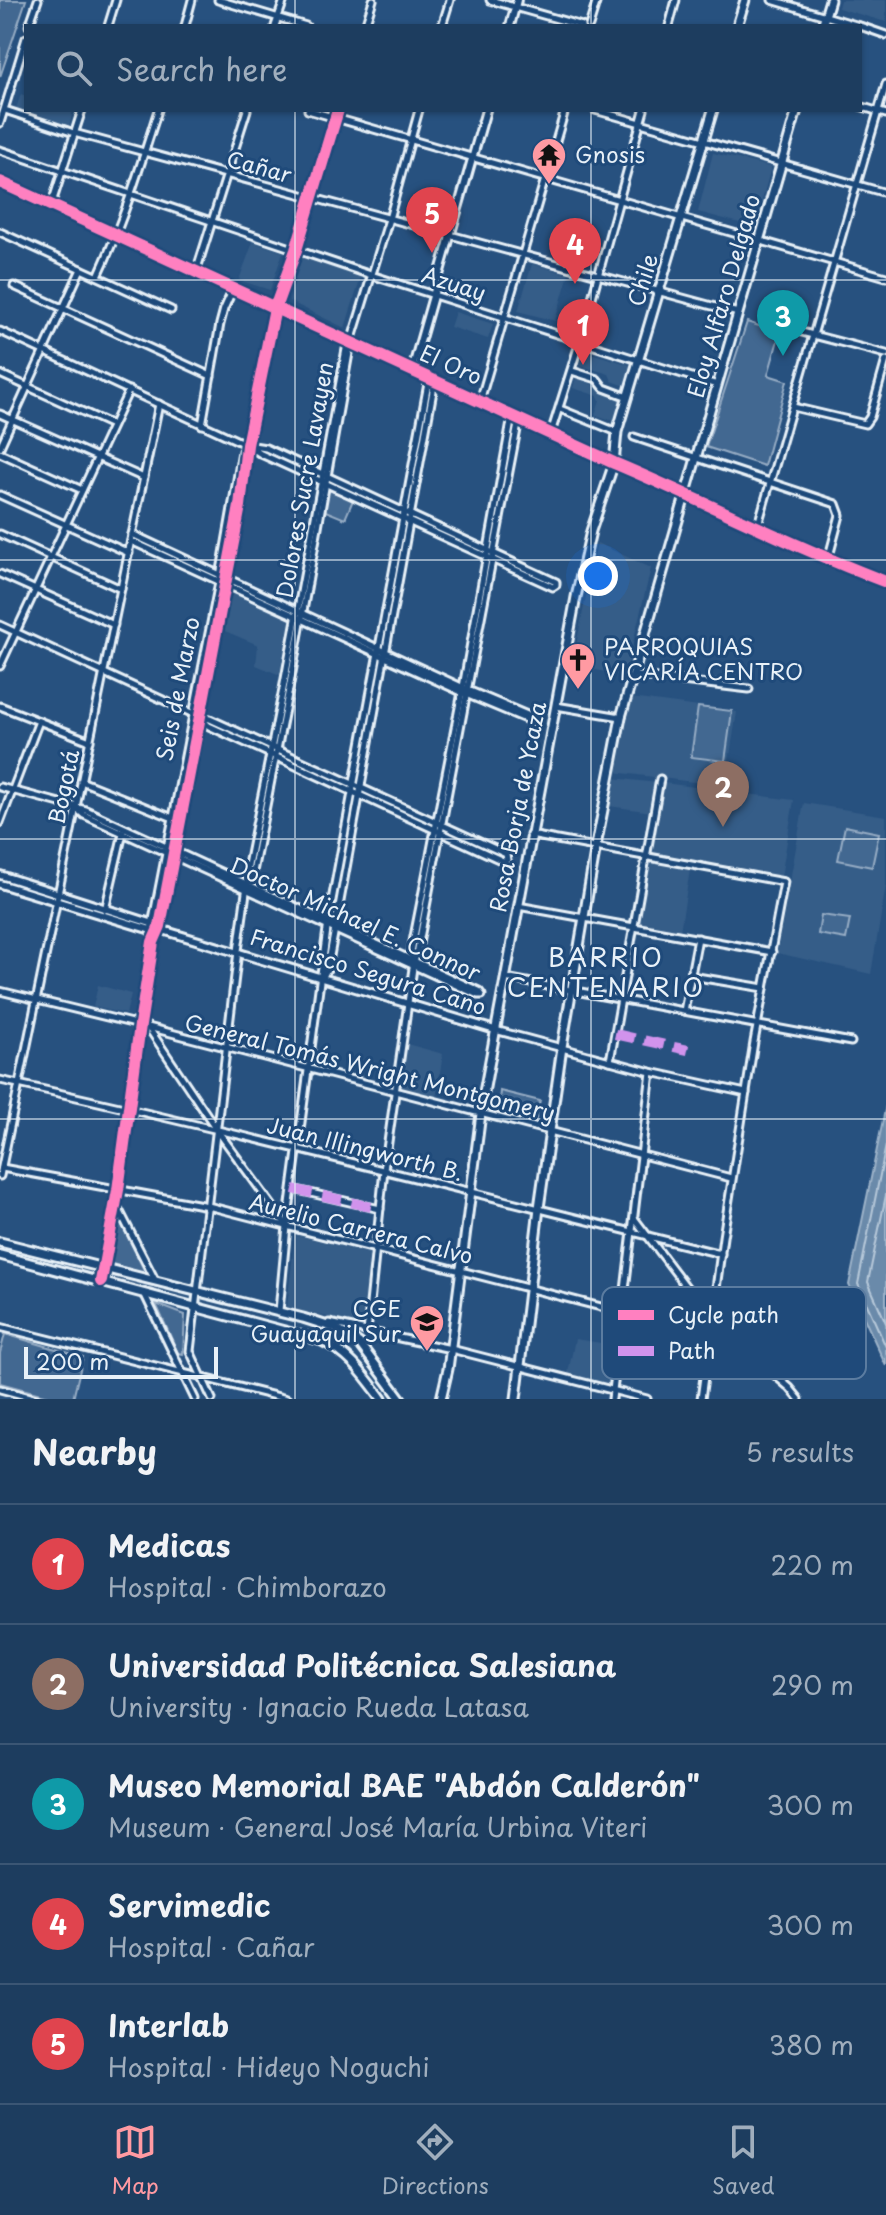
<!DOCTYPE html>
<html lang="en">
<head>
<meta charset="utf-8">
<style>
	body { margin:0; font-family:"Playpen Sans",sans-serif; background:#254465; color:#f1f3f6 }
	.scale { position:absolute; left:24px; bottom:20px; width:194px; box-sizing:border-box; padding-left:8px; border:4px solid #e8f1f8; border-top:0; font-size:22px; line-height:28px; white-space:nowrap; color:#e8f1f8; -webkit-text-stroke:6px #1f4a7a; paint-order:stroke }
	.you { position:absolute; left:598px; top:576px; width:28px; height:28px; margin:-20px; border:6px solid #fff; border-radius:50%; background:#1a73e8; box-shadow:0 0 0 12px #1a73e833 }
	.badge { display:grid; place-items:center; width:52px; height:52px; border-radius:50%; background:#ff9aa2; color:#fff; font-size:26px; font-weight:700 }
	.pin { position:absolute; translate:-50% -66px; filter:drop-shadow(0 2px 4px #0008) }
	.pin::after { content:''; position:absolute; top:42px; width:28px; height:24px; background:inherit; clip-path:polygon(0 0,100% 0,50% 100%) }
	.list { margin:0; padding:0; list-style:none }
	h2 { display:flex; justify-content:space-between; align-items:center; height:104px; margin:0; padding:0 32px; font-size:34px }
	h2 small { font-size:26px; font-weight:400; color:#a0aebd }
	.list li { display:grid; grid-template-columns:52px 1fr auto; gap:24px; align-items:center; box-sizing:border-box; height:120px; padding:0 32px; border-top:2px solid #3b5674 }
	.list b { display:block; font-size:30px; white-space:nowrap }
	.list p { margin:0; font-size:26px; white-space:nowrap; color:#a0aebd }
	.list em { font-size:26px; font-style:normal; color:#a0aebd }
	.icon { flex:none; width:44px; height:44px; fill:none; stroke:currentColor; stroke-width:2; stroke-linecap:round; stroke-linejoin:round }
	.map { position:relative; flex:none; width:886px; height:1399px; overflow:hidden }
	.search { position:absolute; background:#1d3d5f; box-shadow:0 2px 6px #0004; left:24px; right:24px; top:24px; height:88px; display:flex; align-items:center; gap:20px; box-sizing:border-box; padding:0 28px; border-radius:0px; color:#a0aebd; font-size:30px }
	.sheet { height:704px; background:#1d3d5f }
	nav { display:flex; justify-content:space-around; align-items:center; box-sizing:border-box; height:112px; border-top:2px solid #3b5674; background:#1d3d5f; font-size:22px; color:#a0aebd }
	nav a { display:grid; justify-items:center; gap:4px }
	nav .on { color:#ff9aa2 }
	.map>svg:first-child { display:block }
	.built { fill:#355d88 }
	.green { fill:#436891; stroke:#96acc4; stroke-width:2 }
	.water { fill:#6b8aaa; stroke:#9db3c9; stroke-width:2 }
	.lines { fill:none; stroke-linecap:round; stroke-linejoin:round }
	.shore { stroke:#b6c8d9; stroke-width:2 }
	.minor-casing { stroke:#e8f1f8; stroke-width:11 }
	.tertiary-casing { stroke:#e8f1f8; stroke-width:12 }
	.secondary-casing { stroke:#e8f1f8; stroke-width:13 }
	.minor { stroke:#1f4a7a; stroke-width:5 }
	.tertiary { stroke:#1f4a7a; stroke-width:6 }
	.secondary { stroke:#1f4a7a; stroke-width:7 }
	.quiet { stroke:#d193ec; stroke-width:10; stroke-dasharray:20 10; stroke-linecap:butt }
	.cycleway-casing { stroke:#1f4a7a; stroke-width:17 }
	.cycleway { stroke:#ff80c0; stroke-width:12 }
	.grid { fill:none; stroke:#e8f1f8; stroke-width:2; stroke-opacity:0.55 }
	.labels { text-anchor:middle; stroke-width:6; stroke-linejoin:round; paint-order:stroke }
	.poi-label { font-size:22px; fill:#e8f1f8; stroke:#1f4a7a; text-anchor:start }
	.street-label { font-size:22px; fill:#e8f1f8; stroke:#1f4a7a }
	.quarter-label { font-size:26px; letter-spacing:2px; fill:#e8f1f8; stroke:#1f4a7a }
	.key { fill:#1f4a7a; stroke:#5b7ca0; stroke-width:2 }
	.key-label { font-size:22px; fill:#e8f1f8 }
</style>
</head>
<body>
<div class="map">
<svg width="886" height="1399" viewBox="0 0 886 1399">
	<rect width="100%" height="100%" fill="#27517f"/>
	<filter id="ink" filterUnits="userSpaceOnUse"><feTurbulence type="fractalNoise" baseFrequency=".0125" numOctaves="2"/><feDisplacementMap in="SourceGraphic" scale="16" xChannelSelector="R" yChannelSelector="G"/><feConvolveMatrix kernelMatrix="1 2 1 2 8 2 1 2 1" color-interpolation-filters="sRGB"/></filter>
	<g filter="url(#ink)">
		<g class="built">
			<polygon points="840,0 886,0 886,22 838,8"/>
			<polygon points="21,94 26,96 26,110 73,110 69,128 15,111"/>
			<polygon points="713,153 771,167 755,227 698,212"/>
			<polygon points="253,242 283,252 270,290 239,280"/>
			<polygon points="302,257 361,277 345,328 289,301"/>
			<polygon points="532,264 569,274 555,321 518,311"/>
			<polygon points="455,312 493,324 488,339 450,327"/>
			<polygon points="584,351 634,366 629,381 623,385 612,381 609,374 579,365"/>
			<polygon points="576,377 596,386 600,393 624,400 618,422 595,415 600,400 598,396 573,388"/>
			<polygon points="597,543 651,568 625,676 572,665"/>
			<polygon points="232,591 291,616 280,675 256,665 258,645 225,631"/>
			<polygon points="631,698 737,712 725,786 614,772"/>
			<polygon points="614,778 657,783 652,812 609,806"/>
			<polygon points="664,783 794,800 781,877 651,854"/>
			<polygon points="804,803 886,816 886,885 871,974 777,953"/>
			<polygon points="650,863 690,870 680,931 638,925"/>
			<polygon points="98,985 131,994 126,1014 93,1007"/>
			<polygon points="407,1044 443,1054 436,1098 398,1087"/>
			<polygon points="295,1235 376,1255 367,1326 287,1308"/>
			<polygon points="575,1339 614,1345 608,1385 568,1373"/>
		</g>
		<g class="green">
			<polygon points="0,0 26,0 0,77"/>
			<polygon points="747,322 780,333 768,375 787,381 764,466 706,447"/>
			<polygon points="329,490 353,500 345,519 323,510"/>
			<polygon points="698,707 732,711 725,761 691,757"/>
			<polygon points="845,826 879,833 872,867 838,860"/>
			<polygon points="821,915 850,919 846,939 818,934"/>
			<polygon points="500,1091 540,1101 535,1123 498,1113"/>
			<polygon points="118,1219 119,1219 146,1274 109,1263"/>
			<polygon points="156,1304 185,1315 183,1354 178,1353"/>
			<polygon points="5,1334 83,1357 73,1399 59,1399 0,1383 0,1353"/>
		</g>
		<polygon class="water" points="886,1105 886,1366 849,1285"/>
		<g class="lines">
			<g class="shore">
				<polyline points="886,1145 858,1284 886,1347"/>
				<polyline points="886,1195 868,1282 886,1323"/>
			</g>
			<g class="minor-casing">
				<g id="minor">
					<polyline points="218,0 306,26"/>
					<polyline points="490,0 582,26"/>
					<polyline points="772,0 859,26"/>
					<polyline points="29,26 38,0"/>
					<polyline points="108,26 116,0"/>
					<polyline points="185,26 192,0"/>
					<polyline points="275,26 284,0"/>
					<polyline points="365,26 373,0"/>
					<polyline points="442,26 450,0"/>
					<polyline points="589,26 597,0"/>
					<polyline points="669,26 676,0"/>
					<polyline points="860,26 886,35"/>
					<polyline points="860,106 886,114"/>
					<polyline points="5,110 74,133 738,313"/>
					<polyline points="308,110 886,277"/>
					<polyline points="595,110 886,193"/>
					<polyline points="0,123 26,38"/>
					<polyline points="0,150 371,275 717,385"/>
					<polyline points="51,206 82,110"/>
					<polyline points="0,232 171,310"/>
					<polyline points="196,272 247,110"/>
					<path d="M98 276C123 222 140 167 158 110"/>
					<polyline points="14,286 211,376"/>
					<polyline points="771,324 886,354"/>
					<polyline points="0,331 247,445 261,454 553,587 556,585 556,582 266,448 247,445"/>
					<polyline points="572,371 597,379 604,388 628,397"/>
					<polyline points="0,374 112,425"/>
					<polyline points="480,401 565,110"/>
					<polyline points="793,407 865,424 870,417 886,360"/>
					<polyline points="560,409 617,432"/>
					<polyline points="0,414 144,478"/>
					<polyline points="202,425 220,324 224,309 233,289"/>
					<polyline points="551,433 580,341 644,110"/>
					<polyline points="634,437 836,504 840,515 828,560"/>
					<polyline points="0,447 81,269"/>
					<polyline points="0,453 82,490"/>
					<polyline points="686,493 828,560 886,582"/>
					<polyline points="0,495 129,553"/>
					<polyline points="757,528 886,84"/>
					<polyline points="0,534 121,589"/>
					<polyline points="131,541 468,695 530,721 533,721 532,717 468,690 132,534"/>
					<polyline points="0,574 114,625"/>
					<polyline points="0,625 200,717 210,719 506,854 507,860 503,861 209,726 200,718"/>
					<polyline points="0,666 129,390"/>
					<polyline points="632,675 749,689"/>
					<polyline points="0,706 90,741"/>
					<polyline points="556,706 621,717"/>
					<polyline points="81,781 173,818"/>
					<polyline points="0,787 86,810 479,991 482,995 478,995 123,833 84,815 76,808"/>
					<polyline points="0,823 39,721"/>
					<polyline points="530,835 784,882 754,1042 723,1237 701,1399"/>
					<polyline points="249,881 253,872 290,684 351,342 389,219 419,110"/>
					<polyline points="518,906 772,952"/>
					<polyline points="105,910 123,833"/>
					<polyline points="153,941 151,930 219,582 242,451 247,446"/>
					<polyline points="414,960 411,952 463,687 512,416"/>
					<polyline points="691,976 764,988"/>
					<polyline points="323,977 328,967 435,380"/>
					<polyline points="505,978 851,1042"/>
					<polyline points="0,991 148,1027 731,1178"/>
					<polyline points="684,1011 698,938"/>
					<polyline points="148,1027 217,1130 287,1226"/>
					<polyline points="495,1030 651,1072 746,1093"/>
					<polyline points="610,1061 660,779"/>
					<path d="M0 1080C242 1133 481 1195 721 1254"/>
					<polyline points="2,1168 208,1206 710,1335"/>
					<polyline points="0,1176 159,404"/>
					<polyline points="293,1189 380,1209"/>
					<polyline points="116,1204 155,1280"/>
					<polyline points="634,1218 712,1321 790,1388 799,1399"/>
					<polyline points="101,1281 118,1190 140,1025 153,942 160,926 240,506 247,445 275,308 296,250 338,110"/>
					<polyline points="144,1293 195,1399"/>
					<polyline points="279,1311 287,1226 328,922 429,378"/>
					<polyline points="329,1323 451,1349 647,1399"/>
					<polyline points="0,1327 287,1399"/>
					<polyline points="367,1332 384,1170 414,961 417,954 519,419"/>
					<polyline points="0,1389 37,1399"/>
					<polyline points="212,1399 190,1351 238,951 247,885 247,870 284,684 346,349 351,342"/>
					<polyline points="612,1399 651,1072"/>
				</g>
			</g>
			<g class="tertiary-casing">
				<g id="tertiary">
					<polyline points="510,26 517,0"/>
					<polyline points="0,182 614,463 686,493"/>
					<polyline points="412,370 486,110"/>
					<polyline points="0,875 160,926 166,931 495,1030"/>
					<polyline points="0,884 151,930 166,931"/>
				</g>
			</g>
			<g class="secondary-casing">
				<g id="secondary">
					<polyline points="737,26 745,0"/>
					<polyline points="822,26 830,0"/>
					<polyline points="0,1242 303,1318 334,1328 359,1343 401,1399"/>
					<path d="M0 1255 322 1341C350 1354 364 1375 382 1399"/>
					<polyline points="441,1399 448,1369 483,1098 576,597 591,531 614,463 617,432 713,110"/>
					<polyline points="516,1399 539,1208 562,1047 596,846 621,717 797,110"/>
				</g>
			</g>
			<use href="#minor" class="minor"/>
			<use href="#tertiary" class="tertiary"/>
			<use href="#secondary" class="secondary"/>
			<g class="quiet">
				<polyline points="615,1034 688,1050"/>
				<polyline points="293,1189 380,1209"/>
			</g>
			<g class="cycleway-casing">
				<g id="cycleway">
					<path d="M0 182 614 463C705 501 793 547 886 582"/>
					<polyline points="101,1281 118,1190 140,1025 153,942 160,926 240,506 247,445 275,308 296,250 338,110"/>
				</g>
			</g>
			<use href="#cycleway" class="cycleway"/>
		</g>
	</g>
	<path class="grid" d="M295 0V26M591 0V26M295 110V1399M591 110V1399M0 280H886M0 560H886M0 839H886M0 1119H886"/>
	<defs>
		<g id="temple-pin" transform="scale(1.8)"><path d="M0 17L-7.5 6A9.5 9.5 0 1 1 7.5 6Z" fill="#ff9aa2" stroke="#1f4a7a"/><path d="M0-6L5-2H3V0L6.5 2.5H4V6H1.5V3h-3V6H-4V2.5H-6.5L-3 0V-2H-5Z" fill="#111"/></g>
		<g id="church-pin" transform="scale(1.8)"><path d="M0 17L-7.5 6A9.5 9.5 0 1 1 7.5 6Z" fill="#ff9aa2" stroke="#1f4a7a"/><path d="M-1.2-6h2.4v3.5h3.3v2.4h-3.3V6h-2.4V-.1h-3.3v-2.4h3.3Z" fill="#111"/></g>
		<g id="university-pin" transform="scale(1.8)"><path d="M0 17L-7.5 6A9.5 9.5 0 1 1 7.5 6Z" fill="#ff9aa2" stroke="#1f4a7a"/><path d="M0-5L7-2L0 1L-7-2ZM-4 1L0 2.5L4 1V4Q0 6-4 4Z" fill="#111"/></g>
	</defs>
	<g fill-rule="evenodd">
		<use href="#temple-pin" x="549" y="155"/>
		<use href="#church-pin" x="578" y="660"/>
		<use href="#university-pin" x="427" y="1322"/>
	</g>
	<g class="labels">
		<g class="poi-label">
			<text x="575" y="163">Gnosis</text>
			<text x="604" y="655">PARROQUIAS<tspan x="604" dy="25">VICARÍA CENTRO</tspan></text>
			<text x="401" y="1317" text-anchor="end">CGE<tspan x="401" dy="25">Guayaquil Sur</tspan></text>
		</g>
		<g class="street-label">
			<text transform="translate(259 167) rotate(15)" y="8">Cañar</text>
			<text transform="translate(643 280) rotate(-73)" y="8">Chile</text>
			<text transform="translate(454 284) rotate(18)" y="8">Azuay</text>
			<text transform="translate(724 296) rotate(-74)" y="8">Eloy Alfaro Delgado</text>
			<text transform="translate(451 365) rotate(24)" y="8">El Oro</text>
			<text transform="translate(305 480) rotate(-80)" y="8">Dolores Sucre Lavayen</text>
			<text transform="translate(178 689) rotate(-79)" y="8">Seis de Marzo</text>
			<text transform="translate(64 787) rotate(-78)" y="8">Bogotá</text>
			<text transform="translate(518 807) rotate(-79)" y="8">Rosa Borja de Ycaza</text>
			<text transform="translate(355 919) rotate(24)" y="8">Doctor Michael E. Connor</text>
			<text transform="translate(368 972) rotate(17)" y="8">Francisco Segura Cano</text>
			<text transform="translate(370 1068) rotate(14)" y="8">General Tomás Wright Montgomery</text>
			<text transform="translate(365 1149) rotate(14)" y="8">Juan Illingworth B.</text>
			<text transform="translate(361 1229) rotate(14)" y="8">Aurelio Carrera Calvo</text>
		</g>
		<g class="quarter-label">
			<text x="606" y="967">BARRIO<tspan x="606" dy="30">CENTENARIO</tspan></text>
		</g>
	</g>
	<rect x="602" y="1287" width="264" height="92" rx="12" class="key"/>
	<rect x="618" y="1310" width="36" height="10" fill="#ff80c0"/>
	<rect x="618" y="1346" width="36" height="10" fill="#d193ec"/>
	<g class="key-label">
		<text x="668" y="1323">Cycle path</text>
		<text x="668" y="1359">Path</text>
	</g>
</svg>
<div class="scale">200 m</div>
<div class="you"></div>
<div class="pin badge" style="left:583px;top:365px;background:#e0444e">1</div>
<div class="pin badge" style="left:723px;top:827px;background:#8d6e63">2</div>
<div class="pin badge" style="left:783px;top:356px;background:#0f9aa8">3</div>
<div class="pin badge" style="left:575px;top:284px;background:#e0444e">4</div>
<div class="pin badge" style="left:432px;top:253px;background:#e0444e">5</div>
<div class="search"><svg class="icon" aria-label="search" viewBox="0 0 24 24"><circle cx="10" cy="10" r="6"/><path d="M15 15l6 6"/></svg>Search here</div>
</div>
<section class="sheet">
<h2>Nearby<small>5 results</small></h2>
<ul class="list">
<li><span class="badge" style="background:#e0444e">1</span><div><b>Medicas</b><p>Hospital · Chimborazo</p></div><em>220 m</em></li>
<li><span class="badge" style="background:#8d6e63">2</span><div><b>Universidad Politécnica Salesiana</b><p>University · Ignacio Rueda Latasa</p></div><em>290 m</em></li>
<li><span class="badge" style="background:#0f9aa8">3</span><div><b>Museo Memorial BAE &quot;Abdón Calderón&quot;</b><p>Museum · General José María Urbina Viteri</p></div><em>300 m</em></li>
<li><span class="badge" style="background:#e0444e">4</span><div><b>Servimedic</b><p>Hospital · Cañar</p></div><em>300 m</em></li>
<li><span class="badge" style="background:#e0444e">5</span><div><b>Interlab</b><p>Hospital · Hideyo Noguchi</p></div><em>380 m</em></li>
</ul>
</section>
<nav>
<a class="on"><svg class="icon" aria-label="map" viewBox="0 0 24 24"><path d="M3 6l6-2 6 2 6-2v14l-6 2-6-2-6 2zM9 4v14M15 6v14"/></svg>Map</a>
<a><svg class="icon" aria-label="directions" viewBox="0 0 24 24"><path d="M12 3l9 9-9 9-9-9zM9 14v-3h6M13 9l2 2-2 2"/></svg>Directions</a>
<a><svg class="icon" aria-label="saved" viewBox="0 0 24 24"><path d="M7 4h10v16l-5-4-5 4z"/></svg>Saved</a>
</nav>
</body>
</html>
